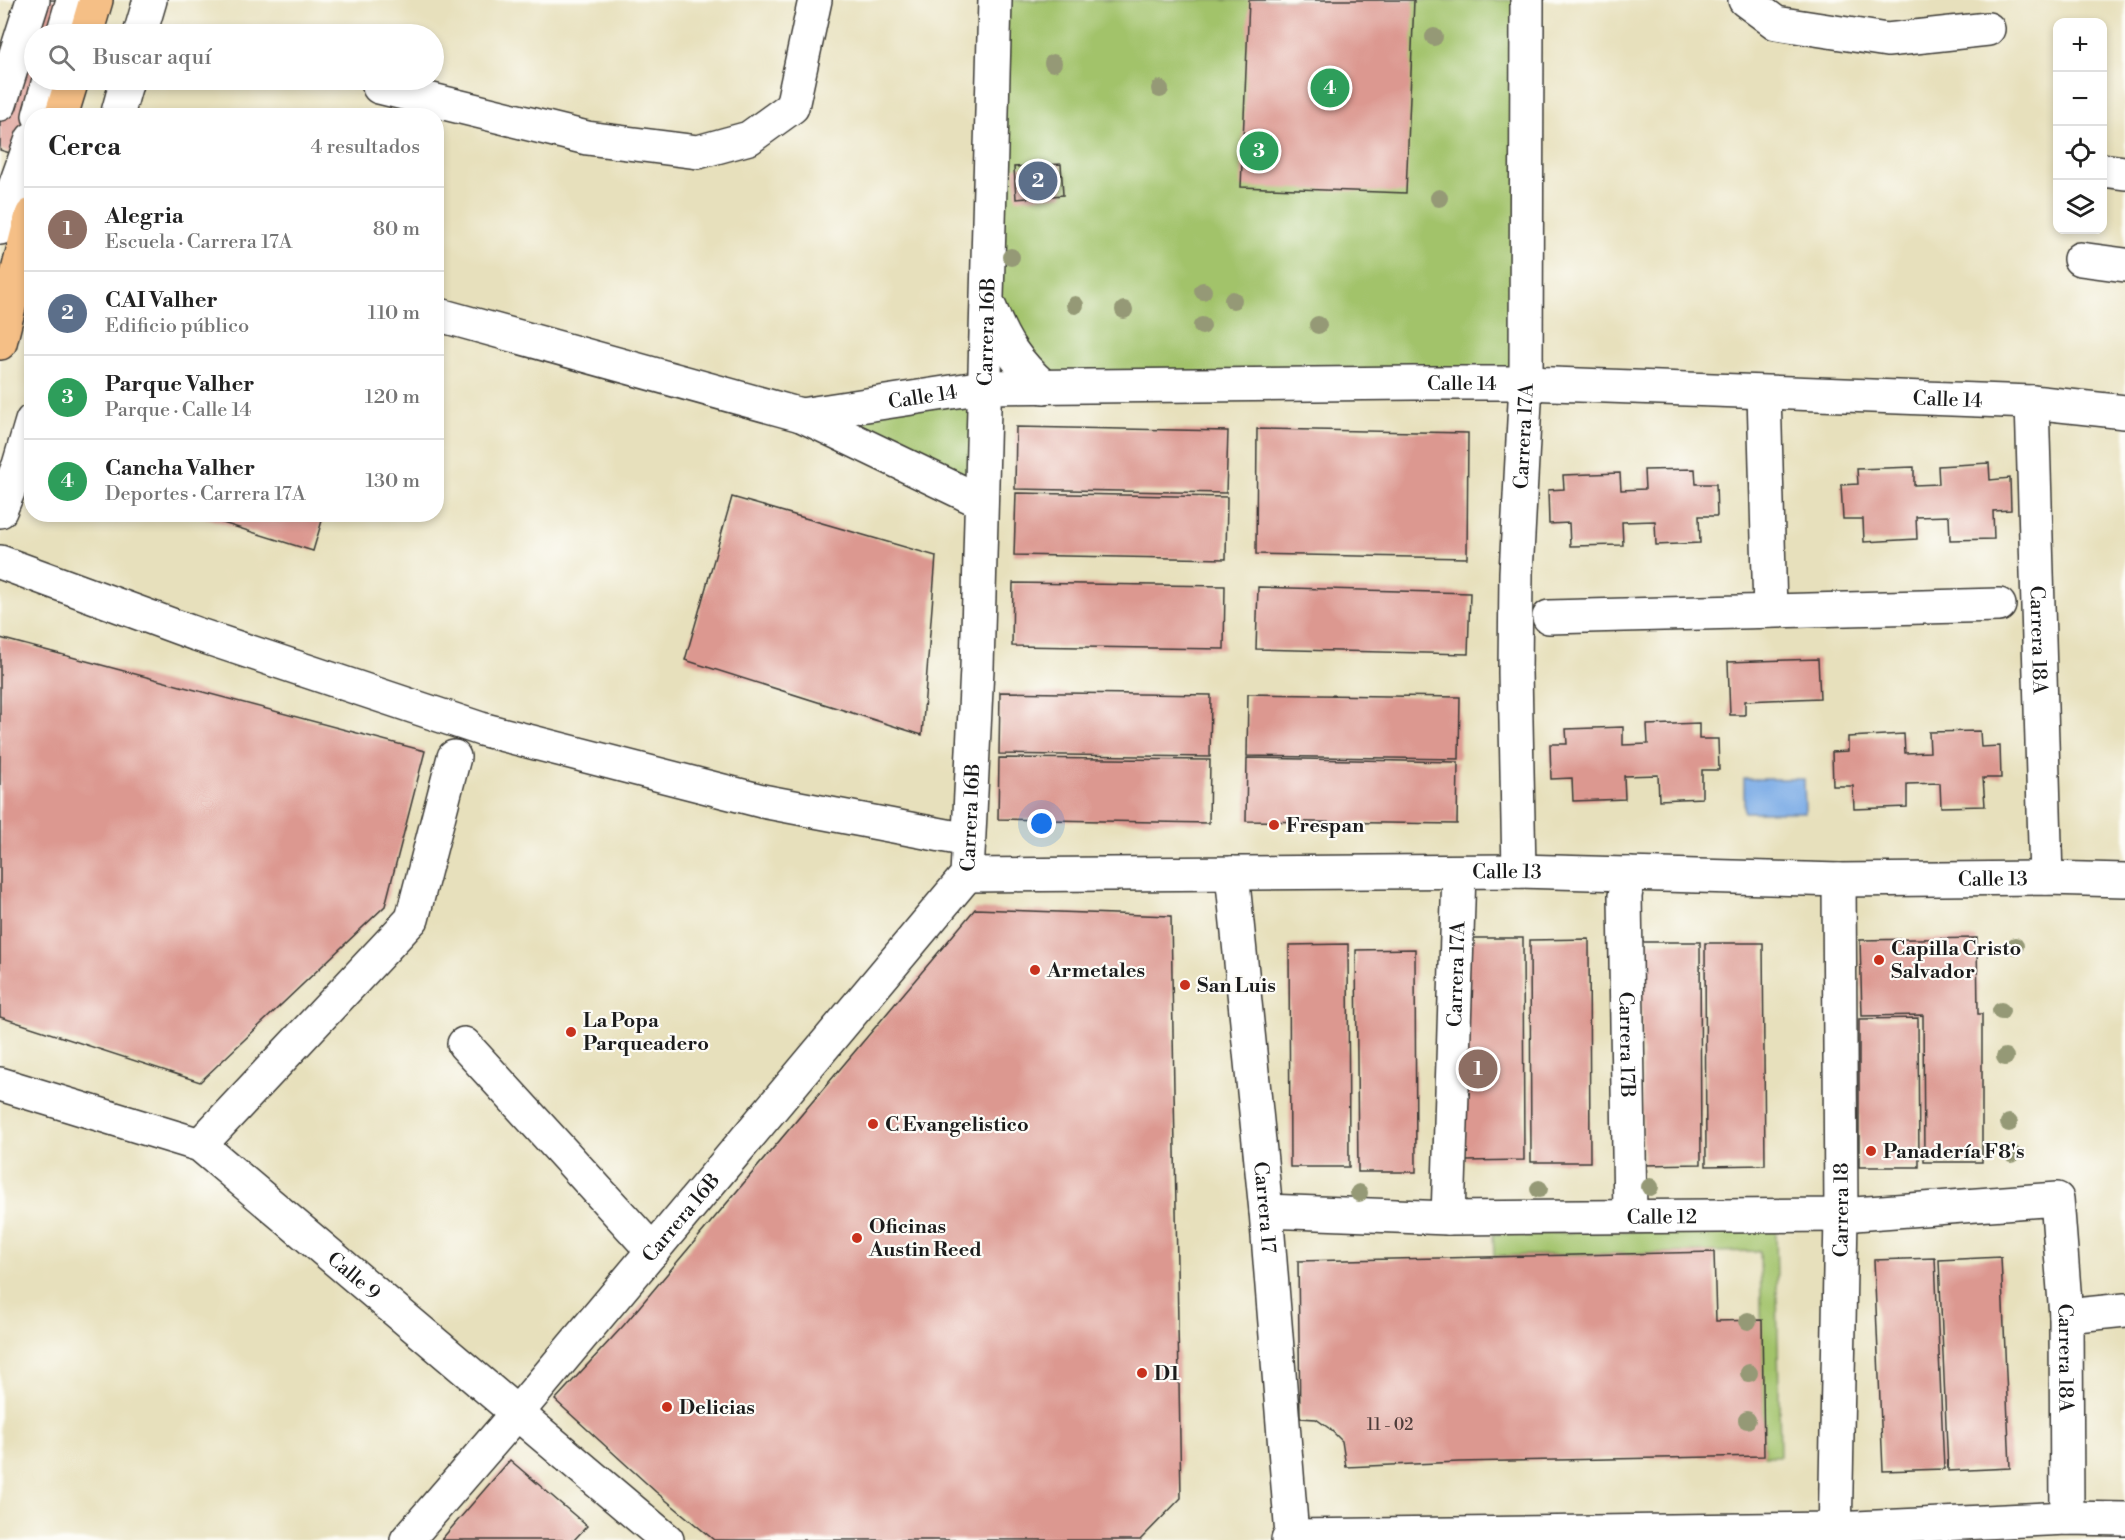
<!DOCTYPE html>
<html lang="es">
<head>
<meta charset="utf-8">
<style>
	body { margin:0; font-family:"Libre Bodoni",serif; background:#f2f2f2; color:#222 }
	.controls { position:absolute; right:18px; top:18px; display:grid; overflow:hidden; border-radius:12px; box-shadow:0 3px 9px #0003 }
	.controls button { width:54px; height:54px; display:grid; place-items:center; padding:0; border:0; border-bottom:2px solid #e0e0e0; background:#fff; color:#222; font:30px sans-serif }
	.you { position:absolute; left:1042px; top:824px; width:21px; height:21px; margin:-15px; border:4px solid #fff; border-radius:50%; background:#1a73e8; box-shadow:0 0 0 9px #1a73e833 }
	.badge { display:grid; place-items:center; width:39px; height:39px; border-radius:50%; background:#0b8043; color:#fff; font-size:20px; font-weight:700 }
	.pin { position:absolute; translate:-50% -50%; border:3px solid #fff; box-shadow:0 2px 6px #0006 }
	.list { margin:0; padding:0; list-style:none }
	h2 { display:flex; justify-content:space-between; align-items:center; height:78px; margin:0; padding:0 24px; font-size:26px }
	h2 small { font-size:20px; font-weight:400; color:#767676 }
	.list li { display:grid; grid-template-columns:39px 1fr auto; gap:18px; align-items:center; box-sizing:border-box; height:84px; padding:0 24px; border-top:2px solid #e0e0e0 }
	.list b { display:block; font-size:22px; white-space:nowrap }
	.list p { margin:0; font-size:20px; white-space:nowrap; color:#767676 }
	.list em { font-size:20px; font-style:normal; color:#767676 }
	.icon { flex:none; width:33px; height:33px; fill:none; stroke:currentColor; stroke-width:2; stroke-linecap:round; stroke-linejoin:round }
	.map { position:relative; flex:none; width:2125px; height:1540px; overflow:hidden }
	.search { position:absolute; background:#fff; box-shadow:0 3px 9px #0003; left:24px; top:24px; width:420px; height:66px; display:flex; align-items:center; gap:15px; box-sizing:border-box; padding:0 21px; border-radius:33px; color:#767676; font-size:22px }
	.panel { position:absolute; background:#fff; box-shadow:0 3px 9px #0003; left:24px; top:108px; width:420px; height:414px; border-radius:24px }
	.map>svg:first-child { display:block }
	.green { fill:#a2c36b; stroke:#5f7044; stroke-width:1.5 }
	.water { fill:#7bace6; stroke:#4c6481; stroke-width:1.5 }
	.building { fill:#dc9890 }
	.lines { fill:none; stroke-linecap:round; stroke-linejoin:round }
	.minor-casing { stroke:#3a3934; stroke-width:36 }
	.major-casing { stroke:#3a3934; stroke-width:36 }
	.minor { stroke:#fff; stroke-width:33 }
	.major { stroke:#f5bf86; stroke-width:33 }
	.tree { fill:#959976 }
	.poi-dot { fill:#c8321e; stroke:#fdfcf7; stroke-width:2 }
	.labels { text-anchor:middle; stroke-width:4.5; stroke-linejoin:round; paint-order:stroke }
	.number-label { font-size:16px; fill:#4c3b39 }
	.street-label { font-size:20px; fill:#1c1c1c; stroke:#fdfcf7 }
	.poi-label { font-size:20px; font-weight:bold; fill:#1c1c1c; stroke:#fdfcf7; text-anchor:start }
</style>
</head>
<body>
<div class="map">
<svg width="2125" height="1540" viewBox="0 0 2125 1540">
	<rect width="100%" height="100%" fill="#fdfcf7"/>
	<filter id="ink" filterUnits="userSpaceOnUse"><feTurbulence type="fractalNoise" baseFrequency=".0167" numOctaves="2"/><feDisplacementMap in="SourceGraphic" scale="12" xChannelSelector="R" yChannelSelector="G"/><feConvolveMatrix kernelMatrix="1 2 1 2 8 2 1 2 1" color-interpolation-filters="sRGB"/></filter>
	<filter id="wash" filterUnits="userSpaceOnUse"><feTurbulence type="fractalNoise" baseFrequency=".008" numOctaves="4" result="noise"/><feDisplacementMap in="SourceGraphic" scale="24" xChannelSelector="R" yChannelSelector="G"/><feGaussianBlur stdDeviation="1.35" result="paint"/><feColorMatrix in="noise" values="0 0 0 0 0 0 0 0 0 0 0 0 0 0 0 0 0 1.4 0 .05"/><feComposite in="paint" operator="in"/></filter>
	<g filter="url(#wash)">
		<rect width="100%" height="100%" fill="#e7e0bc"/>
		<g class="green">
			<polygon points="995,0 1527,0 1526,383 985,387 980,501 801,415 984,387"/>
			<polygon points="1776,1228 1780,1456 1764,1456 1760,1251 1494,1256 1493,1234"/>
		</g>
		<polygon class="water" points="1744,779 1804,779 1805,812 1744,812"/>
		<g id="blocks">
			<g class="building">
				<polygon points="33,0 73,0 63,34 34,34 34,80 26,158 0,150 0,104"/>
				<polygon points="1249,0 1414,0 1406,193 1241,187"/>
				<polygon points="1061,164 1063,195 1016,199 1014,167"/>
				<polygon points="1016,427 1228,431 1226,493 1015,489"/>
				<polygon points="1257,429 1468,433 1467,558 1256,554"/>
				<polygon points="1989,463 1990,480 2010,478 2011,510 1993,511 1994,539 1950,540 1949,516 1916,517 1917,539 1864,542 1863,519 1843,519 1841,485 1858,484 1857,469 1914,467 1914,485 1939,484 1938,466"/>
				<polygon points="1695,469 1696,484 1716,484 1717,516 1699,516 1700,543 1656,545 1655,521 1622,522 1623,545 1570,546 1569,523 1549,524 1548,490 1564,489 1563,475 1620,473 1621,490 1645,489 1644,470"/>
				<polygon points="1016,493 1227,497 1226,559 1014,555"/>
				<polygon points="732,497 936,556 922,735 685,660"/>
				<polygon points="194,514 324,514 313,551"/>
				<polygon points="1013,583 1225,586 1224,649 1012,646"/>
				<polygon points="1258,587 1470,593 1468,654 1256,649"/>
				<polygon points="0,638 425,751 385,906 200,1082 0,1017"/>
				<polygon points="1818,659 1820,698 1745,701 1745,715 1730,715 1728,662"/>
				<polygon points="1000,692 1211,695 1210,757 999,754"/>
				<polygon points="1248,694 1460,697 1459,759 1247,756"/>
				<polygon points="1699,723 1699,739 1718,739 1719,770 1702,770 1702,798 1659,800 1658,775 1624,776 1625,799 1573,801 1572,778 1551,779 1550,744 1567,744 1566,729 1623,727 1623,745 1648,744 1647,725"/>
				<polygon points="1980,731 1981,747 2000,746 2001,778 1983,778 1985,806 1941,807 1940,783 1907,784 1907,807 1854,809 1853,786 1833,786 1832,752 1848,751 1848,737 1904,734 1905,753 1930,752 1929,732"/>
				<polygon points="999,758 1210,760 1209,823 998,819"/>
				<polygon points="1247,758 1458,762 1457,824 1246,821"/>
				<polygon points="975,909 1171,916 1181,1498 1140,1540 714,1540 656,1492 555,1400 624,1325"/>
				<polygon points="1464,938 1523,938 1524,1160 1465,1161"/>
				<polygon points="1977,938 1978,1014 1982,1014 1982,1162 1924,1162 1923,1015 1862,1016 1860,940"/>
				<polygon points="1589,939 1590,1162 1531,1162 1530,940"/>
				<polygon points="1641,942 1700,942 1701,1164 1643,1165"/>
				<polygon points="1705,943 1763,943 1765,1165 1706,1166"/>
				<polygon points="1348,944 1349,1167 1290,1167 1289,945"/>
				<polygon points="1415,949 1416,1172 1358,1172 1356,950"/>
				<polygon points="1918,1018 1919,1167 1859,1167 1859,1019"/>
				<polygon points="1714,1252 1716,1321 1762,1320 1764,1456 1459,1462 1346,1467 1342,1441 1330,1429 1316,1419 1300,1418 1298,1261"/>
				<polygon points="2001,1257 2010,1468 1948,1471 1939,1260"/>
				<polygon points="1935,1258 1944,1469 1883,1471 1874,1260"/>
				<polygon points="510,1460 587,1526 574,1540 441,1540"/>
			</g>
		</g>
	</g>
	<g filter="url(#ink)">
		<use href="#blocks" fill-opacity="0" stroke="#3a3934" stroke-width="1.5"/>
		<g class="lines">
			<g class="minor-casing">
				<g id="minor">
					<polyline points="1745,0 1776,23 1887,40 1988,29"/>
					<polyline points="63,34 73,0"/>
					<polyline points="140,34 150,0"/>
					<polyline points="379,87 587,138 698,152 749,138 792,107 815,0"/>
					<polyline points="0,104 33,0"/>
					<polyline points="39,116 49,80"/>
					<polyline points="117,116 127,80"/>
					<polyline points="2102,170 2125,173"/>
					<polyline points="0,228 32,139"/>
					<polyline points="2080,259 2125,265"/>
					<path d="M990 308C1003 342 1016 362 1044 387"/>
					<polyline points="436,314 801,415 980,501"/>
					<polyline points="1764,393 1770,611"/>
					<path id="s1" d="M2032 402 2046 878"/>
					<path id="s2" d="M801 415 984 387 1414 383H1526L2032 402 2125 412"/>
					<polyline points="0,511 19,465 32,421"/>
					<polyline points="0,562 196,634 481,729 762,801 968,840"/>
					<polyline points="1549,617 1999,605"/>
					<path id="s3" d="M1519 871 1515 672 1516 573 1526 383 1527 0"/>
					<path id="s4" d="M1232 873 1266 1211 1292 1536 1288 1540"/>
					<path id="s5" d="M1629 874 1625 896 1630 1215"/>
					<path id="s6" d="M967 875 1519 871 1839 880 2046 878 2125 880"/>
					<polyline points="464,1044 653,1251"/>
					<path id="s7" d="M0 1084 200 1145 667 1540"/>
					<polyline points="200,1145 412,919 454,757"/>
					<path id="s8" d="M1266 1211 1448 1218 1841 1215 2057 1199 2066 1316 2067 1518"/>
					<path id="s9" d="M1448 1218 1459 872"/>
					<polyline points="2066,1316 2125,1310"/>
					<polyline points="1292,1536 1835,1529 2067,1518 2125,1519"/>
					<path id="s10" d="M407 1540 517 1413 967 875 977 668 995 0"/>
					<path id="s11" d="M1835 1540 1841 1215 1839 880"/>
				</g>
			</g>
			<g class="major-casing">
				<g id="major">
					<polyline points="86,34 96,0"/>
					<polyline points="61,116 72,80"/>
					<polyline points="0,343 32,215"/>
				</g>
			</g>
			<use href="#minor" class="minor"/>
			<use href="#major" class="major"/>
		</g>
		<g class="tree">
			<circle cx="1434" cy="37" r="9"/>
			<circle cx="1053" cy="63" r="9"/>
			<circle cx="1160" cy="89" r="9"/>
			<circle cx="1439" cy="198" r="9"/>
			<circle cx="1011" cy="257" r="9"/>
			<circle cx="1203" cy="291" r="9"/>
			<circle cx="1233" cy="300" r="9"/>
			<circle cx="1075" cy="305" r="9"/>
			<circle cx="1124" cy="310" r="9"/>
			<circle cx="1318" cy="325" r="9"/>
			<circle cx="1202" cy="326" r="9"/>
			<circle cx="2015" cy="946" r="9"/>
			<circle cx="2001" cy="1011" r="9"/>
			<circle cx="2005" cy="1057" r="9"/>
			<circle cx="2009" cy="1123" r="9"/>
			<circle cx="2012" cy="1154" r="9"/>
			<circle cx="1650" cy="1187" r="9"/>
			<circle cx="1539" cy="1189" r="9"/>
			<circle cx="1359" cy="1193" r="9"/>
			<circle cx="1748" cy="1321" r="9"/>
			<circle cx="1749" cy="1373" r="9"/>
			<circle cx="1747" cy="1420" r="9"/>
		</g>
	</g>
	<g class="poi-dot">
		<circle cx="1274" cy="825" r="6"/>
		<circle cx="1879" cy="960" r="6"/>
		<circle cx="1035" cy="970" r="6"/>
		<circle cx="1185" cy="985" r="6"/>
		<circle cx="571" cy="1032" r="6"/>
		<circle cx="873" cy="1124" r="6"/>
		<circle cx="1871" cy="1151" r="6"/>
		<circle cx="857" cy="1238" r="6"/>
		<circle cx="1142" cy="1373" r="6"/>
		<circle cx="667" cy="1407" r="6"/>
	</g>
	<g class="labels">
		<g class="number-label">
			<text x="1390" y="1430">11 - 02</text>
		</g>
		<g class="street-label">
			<text dy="7" stroke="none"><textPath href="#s10" startOffset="1413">Carrera 16B</textPath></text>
			<text dy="7" stroke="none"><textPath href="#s2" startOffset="663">Calle 14</textPath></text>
			<text dy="7" stroke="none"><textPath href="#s2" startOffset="123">Calle 14</textPath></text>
			<text dy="7" stroke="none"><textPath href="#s2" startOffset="1149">Calle 14</textPath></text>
			<text dy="7" stroke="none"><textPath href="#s3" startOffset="435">Carrera 17A</textPath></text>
			<text dy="7" stroke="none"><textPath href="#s1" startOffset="238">Carrera 18A</textPath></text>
			<text dy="7" stroke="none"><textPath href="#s10" startOffset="927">Carrera 16B</textPath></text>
			<text dy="7" stroke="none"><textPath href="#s6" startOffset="540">Calle 13</textPath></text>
			<text dy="7" stroke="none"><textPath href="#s6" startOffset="1026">Calle 13</textPath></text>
			<text dy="7" stroke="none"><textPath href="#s9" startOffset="244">Carrera 17A</textPath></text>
			<text dy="7" stroke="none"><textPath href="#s5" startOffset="171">Carrera 17B</textPath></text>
			<text dy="7" stroke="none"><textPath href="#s4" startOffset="336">Carrera 17</textPath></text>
			<text dy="7" stroke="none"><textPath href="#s11" startOffset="330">Carrera 18</textPath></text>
			<text dy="7" stroke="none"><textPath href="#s8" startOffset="396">Calle 12</textPath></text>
			<text dy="7" stroke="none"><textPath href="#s10" startOffset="423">Carrera 16B</textPath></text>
			<text dy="7" stroke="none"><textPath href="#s7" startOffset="411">Calle 9</textPath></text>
			<text dy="7" stroke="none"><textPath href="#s8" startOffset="951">Carrera 18A</textPath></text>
		</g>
		<g class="poi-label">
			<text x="1286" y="832">Frespan</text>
			<text x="1891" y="955">Capilla Cristo<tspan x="1891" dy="23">Salvador</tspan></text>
			<text x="1047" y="977">Armetales</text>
			<text x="1197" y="992">San Luis</text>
			<text x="583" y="1027">La Popa<tspan x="583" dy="23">Parqueadero</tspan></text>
			<text x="885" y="1131">C Evangelistico</text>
			<text x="1883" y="1158">Panadería F8's</text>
			<text x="869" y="1233">Oficinas<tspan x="869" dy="23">Austin Reed</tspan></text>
			<text x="1154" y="1380">D1</text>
			<text x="679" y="1414">Delicias</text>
		</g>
	</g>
</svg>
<div class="controls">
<button>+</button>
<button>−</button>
<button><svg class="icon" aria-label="locate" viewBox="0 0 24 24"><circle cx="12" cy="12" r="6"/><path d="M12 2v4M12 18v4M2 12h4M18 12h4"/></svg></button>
<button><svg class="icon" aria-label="layers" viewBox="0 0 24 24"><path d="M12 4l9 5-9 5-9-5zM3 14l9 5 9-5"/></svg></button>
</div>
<div class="you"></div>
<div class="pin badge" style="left:1478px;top:1069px;background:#8d6e63">1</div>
<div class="pin badge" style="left:1038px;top:181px;background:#5c6f8a">2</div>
<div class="pin badge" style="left:1259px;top:151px;background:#2e9e5b">3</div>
<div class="pin badge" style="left:1330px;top:88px;background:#2e9e5b">4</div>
<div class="search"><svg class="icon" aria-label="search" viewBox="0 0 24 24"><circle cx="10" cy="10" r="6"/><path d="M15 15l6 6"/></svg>Buscar aquí</div>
<section class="panel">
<h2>Cerca<small>4 resultados</small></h2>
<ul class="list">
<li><span class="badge" style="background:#8d6e63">1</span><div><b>Alegria</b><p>Escuela · Carrera 17A</p></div><em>80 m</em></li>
<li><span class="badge" style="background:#5c6f8a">2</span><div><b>CAI Valher</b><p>Edificio público</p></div><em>110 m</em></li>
<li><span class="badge" style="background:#2e9e5b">3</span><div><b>Parque Valher</b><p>Parque · Calle 14</p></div><em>120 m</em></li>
<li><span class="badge" style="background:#2e9e5b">4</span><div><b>Cancha Valher</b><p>Deportes · Carrera 17A</p></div><em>130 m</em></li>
</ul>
</section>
</div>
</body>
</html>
